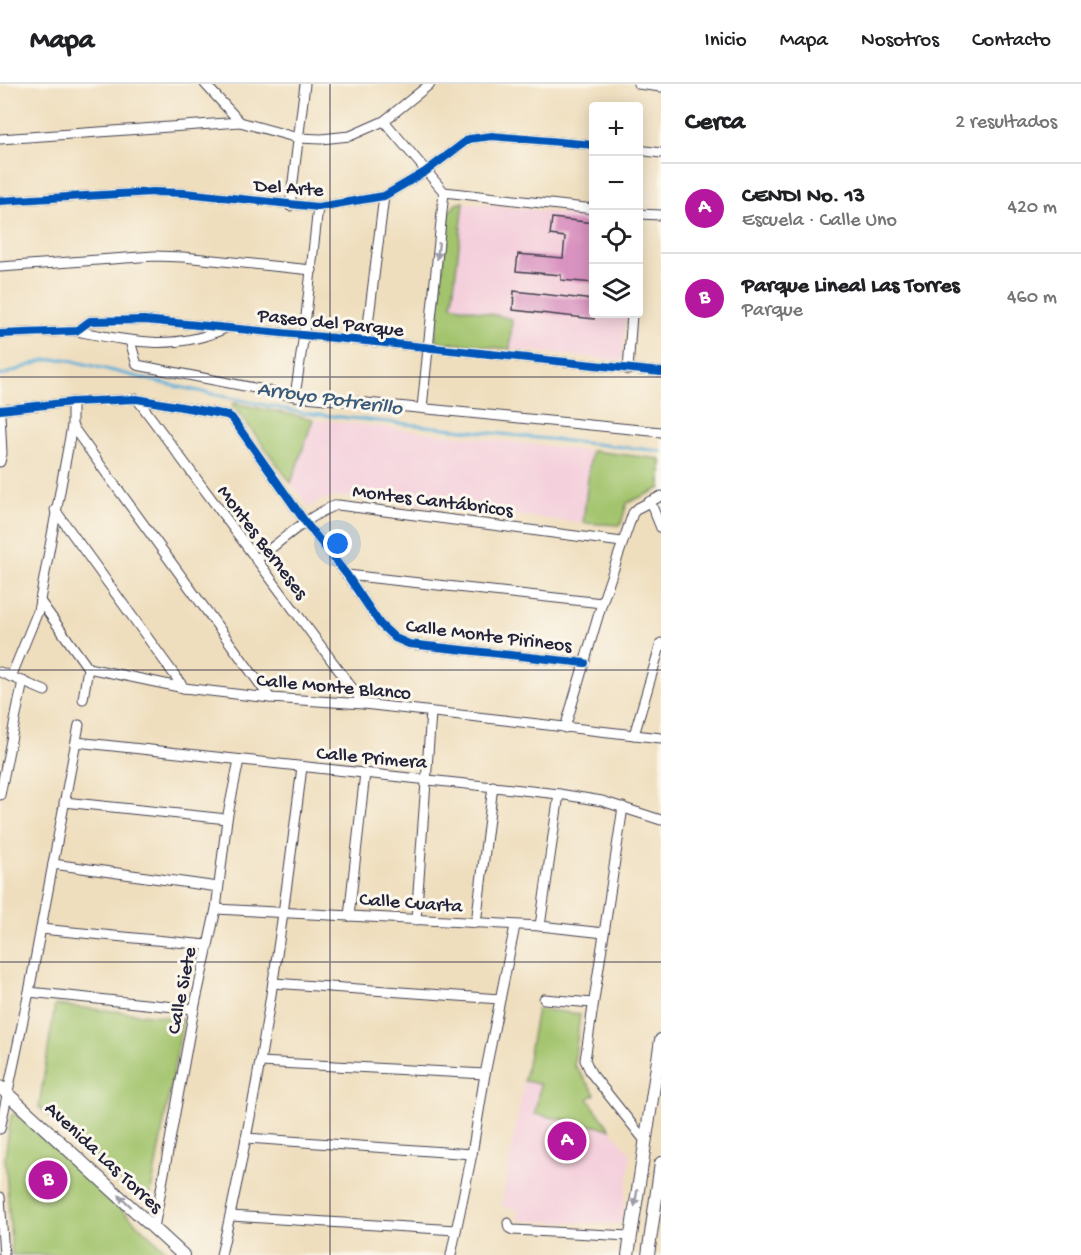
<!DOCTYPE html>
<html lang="es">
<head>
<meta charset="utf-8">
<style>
	body { margin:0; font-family:"Gochi Hand",sans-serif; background:#f6f6f6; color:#202124 }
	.controls { position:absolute; right:18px; top:18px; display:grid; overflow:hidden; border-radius:6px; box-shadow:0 3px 15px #0003 }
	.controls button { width:54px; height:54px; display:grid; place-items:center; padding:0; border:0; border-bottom:2px solid #e0e0e0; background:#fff; color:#202124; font:30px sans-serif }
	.you { position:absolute; left:338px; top:460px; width:21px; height:21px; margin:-15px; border:4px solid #fff; border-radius:50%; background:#1a73e8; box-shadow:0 0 0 9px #1a73e833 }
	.badge { display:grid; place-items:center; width:39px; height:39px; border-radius:50%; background:#b5179e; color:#fff; font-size:20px; font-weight:700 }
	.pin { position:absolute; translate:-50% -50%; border:3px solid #fff; box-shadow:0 2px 6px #0006 }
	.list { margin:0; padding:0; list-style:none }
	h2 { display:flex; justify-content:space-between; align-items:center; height:78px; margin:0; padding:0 24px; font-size:26px }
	h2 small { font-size:20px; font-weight:400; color:#757577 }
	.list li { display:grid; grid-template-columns:39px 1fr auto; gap:18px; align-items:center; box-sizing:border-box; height:90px; padding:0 24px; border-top:2px solid #e0e0e0 }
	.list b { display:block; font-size:22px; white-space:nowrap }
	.list p { margin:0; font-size:20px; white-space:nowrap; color:#757577 }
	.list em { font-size:20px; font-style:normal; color:#757577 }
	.icon { flex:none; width:33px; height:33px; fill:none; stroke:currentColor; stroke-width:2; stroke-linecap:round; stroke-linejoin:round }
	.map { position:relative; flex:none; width:661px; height:1171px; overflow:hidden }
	header { display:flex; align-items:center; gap:36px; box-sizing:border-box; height:84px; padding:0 30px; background:#fff; border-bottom:2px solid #e0e0e0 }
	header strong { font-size:28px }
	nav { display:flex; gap:33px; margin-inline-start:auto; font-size:21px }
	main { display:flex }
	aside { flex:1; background:#fff }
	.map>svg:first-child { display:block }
	.built { fill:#f4cfdc }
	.green { fill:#a3c46d; stroke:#627354; stroke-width:1.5 }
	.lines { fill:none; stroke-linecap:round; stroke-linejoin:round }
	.stream { stroke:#5dadd7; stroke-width:3 }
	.building { fill:#d993c0 }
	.street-casing { stroke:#413e4e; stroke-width:11 }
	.secondary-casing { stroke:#413e4e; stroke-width:14 }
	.street { stroke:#fff; stroke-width:9 }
	.secondary { stroke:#fff; stroke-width:12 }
	.cycleway-casing { stroke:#fbf7ec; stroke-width:11 }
	.cycleway { stroke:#0057b8; stroke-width:8 }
	.oneway { fill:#9c9ca7 }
	.grid { fill:none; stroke:#22223b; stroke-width:1.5; stroke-opacity:0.55 }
	.labels { text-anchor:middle; stroke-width:6; stroke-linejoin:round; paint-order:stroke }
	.street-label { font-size:20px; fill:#22223b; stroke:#fbf7ec }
	.water-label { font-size:21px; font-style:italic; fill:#3a5a79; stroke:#fbf7ec }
</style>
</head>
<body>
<header>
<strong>Mapa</strong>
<nav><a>Inicio</a><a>Mapa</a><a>Nosotros</a><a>Contacto</a></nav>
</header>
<main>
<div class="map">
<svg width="661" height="1171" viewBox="0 0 661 1171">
	<rect width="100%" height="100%" fill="#fbf7ec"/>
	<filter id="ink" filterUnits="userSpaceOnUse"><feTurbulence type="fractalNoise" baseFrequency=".0167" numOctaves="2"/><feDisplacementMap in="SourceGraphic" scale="12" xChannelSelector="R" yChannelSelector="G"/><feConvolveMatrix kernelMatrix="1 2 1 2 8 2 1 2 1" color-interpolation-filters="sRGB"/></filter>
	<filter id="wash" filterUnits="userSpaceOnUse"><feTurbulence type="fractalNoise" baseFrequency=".008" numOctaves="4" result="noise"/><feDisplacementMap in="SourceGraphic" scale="24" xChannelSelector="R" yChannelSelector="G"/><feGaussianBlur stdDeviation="1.35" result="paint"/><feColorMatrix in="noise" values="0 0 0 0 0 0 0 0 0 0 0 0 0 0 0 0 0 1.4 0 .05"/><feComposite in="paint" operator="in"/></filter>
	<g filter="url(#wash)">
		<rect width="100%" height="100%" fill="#efdebd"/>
		<g class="built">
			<polygon points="464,118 593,133 594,230 626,230 622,277 510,265 511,235 452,221"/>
			<polygon points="313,335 591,367 583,439 348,413 337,413 320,417 309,424 291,399"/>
			<polygon points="524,997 540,1000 535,1030 610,1045 631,1070 622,1136 618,1140 520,1137 517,1134 518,1126 501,1122"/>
		</g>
		<g class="green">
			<polygon points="464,118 452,221 512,235 510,265 440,258 435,255 449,128 456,120"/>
			<polygon points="233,319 313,335 291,399 236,325 233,324"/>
			<polygon points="591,367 661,375 661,404 627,419 621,440 619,441 583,439"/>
			<polygon points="55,921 179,934 183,936 150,1113 143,1116 39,1023"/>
			<polygon points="537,925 580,930 574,981 595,1010 588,1015 610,1045 535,1030 540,1000 524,997"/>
			<polygon points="15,1029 31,1043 171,1171 12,1171 5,1073 11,1032"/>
		</g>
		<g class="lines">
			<polyline class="stream" points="0,292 45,276 65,275 170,301 303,329 661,367"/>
		</g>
		<g id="blocks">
			<g class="building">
				<polygon points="552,134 594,139 594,199 561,196 561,191 516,187 518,170 563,174 565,153 550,151"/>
				<polygon points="514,207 594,216 594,235 513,226"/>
			</g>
		</g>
	</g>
	<g filter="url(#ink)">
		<use href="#blocks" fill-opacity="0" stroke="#413e4e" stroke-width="1.5"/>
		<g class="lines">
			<g class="street-casing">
				<g id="street">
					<polyline points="205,0 240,38 298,54 321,55 350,52 384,37 430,0"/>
					<polyline points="638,0 661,3"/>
					<polyline points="384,37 444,108 594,125"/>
					<polyline points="0,55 240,38"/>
					<polyline points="638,66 661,69"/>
					<polyline points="0,117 153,108 185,109 318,123 384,112 425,88 469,55 492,52 594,61"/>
					<polyline points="290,122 305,0"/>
					<polyline points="638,130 661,131"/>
					<polyline points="0,183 154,172 183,173 312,186"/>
					<path d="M76 247C129 257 174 268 226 244"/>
					<polyline points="0,250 76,247 90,237 144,236 366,257 661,288"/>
					<polyline points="130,257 137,281 295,312 661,348"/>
					<polyline points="366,257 384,112"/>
					<polyline points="628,286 632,230"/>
					<polyline points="295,312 304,250 318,123"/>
					<polyline points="137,315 364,620"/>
					<polyline points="422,324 444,108"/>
					<polyline points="0,326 72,318 137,315 227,331 232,334 306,439 347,491 380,540 395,554 409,560 585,579"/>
					<polyline points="0,329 2,370 0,378"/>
					<polyline points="72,342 270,614"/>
					<polyline points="650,417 661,444"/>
					<polyline points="55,426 184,604"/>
					<path d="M256 476C276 461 315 426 338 421L622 458"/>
					<polyline points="347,491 602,519"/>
					<polyline points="40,517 88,584 184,604 270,614 364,620 661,654"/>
					<polyline points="0,588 45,607"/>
					<polyline points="11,593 38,527 72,342 72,318"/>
					<polyline points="83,615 88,584"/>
					<polyline points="565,644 602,519 633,429 638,424 661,412"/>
					<polyline points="634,651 661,559"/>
					<polyline points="76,658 559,710 602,717 661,736"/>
					<polyline points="0,711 23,597"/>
					<polyline points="64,718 227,735"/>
					<polyline points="623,723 585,976 591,989 646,1058"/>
					<polyline points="53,780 218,803"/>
					<polyline points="216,825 540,842 604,849"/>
					<polyline points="349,832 365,689"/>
					<polyline points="416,836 431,629"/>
					<polyline points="476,839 493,702"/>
					<polyline points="540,842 559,710"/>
					<polyline points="41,845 207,861"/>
					<polyline points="273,899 500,915"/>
					<polyline points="29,908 194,925"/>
					<polyline points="544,915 593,919"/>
					<polyline points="260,978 485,990"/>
					<polyline points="0,1045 29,908 79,641"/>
					<polyline points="246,1054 472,1070"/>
					<polyline points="0,1113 4,1171"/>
					<polyline points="230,1132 456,1146"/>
					<polyline points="508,1139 509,1144 513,1146 630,1152"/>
					<polyline points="154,1144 194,925 216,825 227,735 239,676"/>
					<path d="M221 1171C259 1010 282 847 302 683"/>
					<polyline points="451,1171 472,1070 485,990 515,842"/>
				</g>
			</g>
			<g class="secondary-casing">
				<g id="secondary">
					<polyline points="0,1003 183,1171"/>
					<polyline points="628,1171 661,956"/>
					<polyline points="648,1171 661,1079"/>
				</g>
			</g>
			<use href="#street" class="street"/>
			<use href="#secondary" class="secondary"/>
			<g class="cycleway-casing">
				<g id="cycleway">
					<polyline points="0,117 153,108 185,109 318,123 384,112 425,88 469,55 492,52 594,61"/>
					<polyline points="0,250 76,247 90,237 144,236 366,257 661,288"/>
					<polyline points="0,326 72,318 137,315 227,331 232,334 306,439 347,491 380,540 395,554 409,560 585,579"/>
				</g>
			</g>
			<use href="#cycleway" class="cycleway"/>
		</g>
		<defs><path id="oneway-solid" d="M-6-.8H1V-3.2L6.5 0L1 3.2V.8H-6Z" transform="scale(1.5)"/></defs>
		<g class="oneway">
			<use href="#oneway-solid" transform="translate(438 167) rotate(96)"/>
			<use href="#oneway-solid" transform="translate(636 1114) rotate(99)"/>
			<use href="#oneway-solid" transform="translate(125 1117) rotate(-137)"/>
		</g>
	</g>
	<path class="grid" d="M330 0V1171M0 293H661M0 586H661M0 878H661"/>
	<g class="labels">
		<g class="street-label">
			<text transform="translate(289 102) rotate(4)" y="7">Del Arte</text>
			<text transform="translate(331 237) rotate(6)" y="7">Paseo del Parque</text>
			<text transform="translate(433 415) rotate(7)" y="7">Montes Cantábricos</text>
			<text transform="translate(264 457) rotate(53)" y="7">Montes Berneses</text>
			<text transform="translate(489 550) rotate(7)" y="7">Calle Monte Pirineos</text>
			<text transform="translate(334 601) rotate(5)" y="7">Calle Monte Blanco</text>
			<text transform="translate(372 672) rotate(5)" y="7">Calle Primera</text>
			<text transform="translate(411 817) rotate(4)" y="7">Calle Cuarta</text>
			<text transform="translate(180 906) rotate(-79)" y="7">Calle Siete</text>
			<text transform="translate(105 1072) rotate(43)" y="7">Avenida Las Torres</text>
		</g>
		<g class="water-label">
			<text transform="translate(330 313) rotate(8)" y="7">Arroyo Potrerillo</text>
		</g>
	</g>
</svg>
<div class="controls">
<button>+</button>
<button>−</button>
<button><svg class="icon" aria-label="locate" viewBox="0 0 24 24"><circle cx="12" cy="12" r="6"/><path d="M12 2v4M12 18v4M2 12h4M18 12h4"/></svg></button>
<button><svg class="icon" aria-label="layers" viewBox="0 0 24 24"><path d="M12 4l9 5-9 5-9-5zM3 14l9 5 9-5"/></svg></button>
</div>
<div class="you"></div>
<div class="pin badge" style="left:567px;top:1057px">A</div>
<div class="pin badge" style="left:48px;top:1096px">B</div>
</div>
<aside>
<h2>Cerca<small>2 resultados</small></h2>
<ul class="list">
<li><span class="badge">A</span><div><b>CENDI No. 13</b><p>Escuela · Calle Uno</p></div><em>420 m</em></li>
<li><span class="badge">B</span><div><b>Parque Lineal Las Torres</b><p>Parque</p></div><em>460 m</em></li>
</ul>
</aside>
</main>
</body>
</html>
